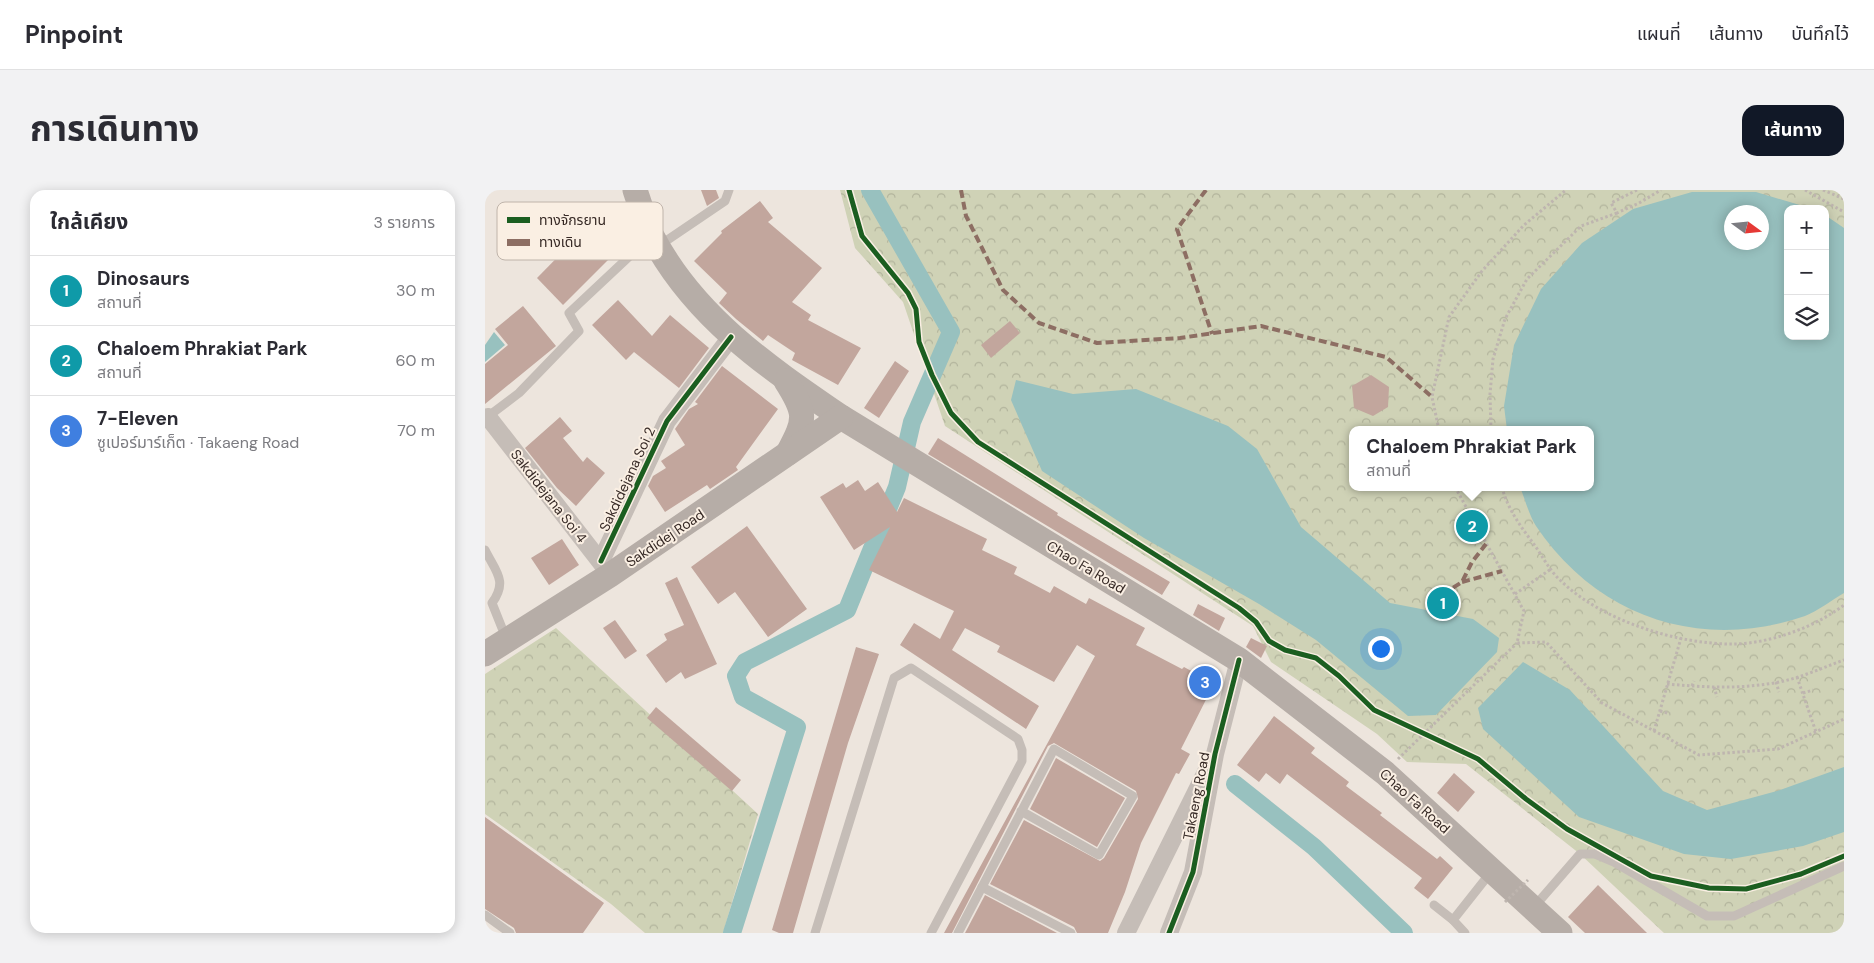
<!DOCTYPE html>
<html lang="th">
<head>
<meta charset="utf-8">
<style>
	body { margin:0; font-family:"DM Sans","Noto Sans Thai",sans-serif; background:#f2f2f3; color:#2b2b33 }
	.controls { position:absolute; right:15px; top:15px; display:grid; overflow:hidden; border-radius:10px; box-shadow:0 2px 12px #0003 }
	.controls button { width:45px; height:45px; display:grid; place-items:center; padding:0; border:0; border-bottom:1px solid #e1e1e2; background:#fff; color:#2b2b33; font:25px sans-serif }
	.compass { position:absolute; left:1239px; top:15px; width:45px; height:45px; border-radius:50%; background:#fff; box-shadow:0 2px 12px #0003; rotate:105deg }
	.you { position:absolute; left:895px; top:458px; width:18px; height:18px; margin:-12px; border:4px solid #fff; border-radius:50%; background:#1a73e8; box-shadow:0 0 0 8px #1a73e833 }
	.badge { display:grid; place-items:center; width:32px; height:32px; border-radius:50%; background:#111827; color:#fff; font-size:16px; font-weight:700 }
	.pin { position:absolute; translate:-50% -50%; border:2px solid #fff; box-shadow:0 1px 5px #0006 }
	.popup { position:absolute; left:864px; top:236px; width:245px; height:65px; box-sizing:border-box; display:grid; place-content:center; border-radius:10px; background:#fff; filter:drop-shadow(0 1px 4px #0005); font-size:16px; white-space:nowrap; color:#7c7c81 }
	.popup b { font-size:19px; color:#2b2b33 }
	.popup::after { content:''; position:absolute; left:50%; top:100%; margin-left:-10px; border:10px solid transparent; border-top-color:#fff }
	.list { margin:0; padding:0; list-style:none }
	h2 { display:flex; justify-content:space-between; align-items:center; height:65px; margin:0; padding:0 20px; font-size:21px }
	h2 small { font-size:16px; font-weight:400; color:#7c7c81 }
	.list li { display:grid; grid-template-columns:32px 1fr auto; gap:15px; align-items:center; box-sizing:border-box; height:70px; padding:0 20px; border-top:1px solid #e1e1e2 }
	.list b { display:block; font-size:19px; white-space:nowrap }
	.list p { margin:0; font-size:16px; white-space:nowrap; color:#7c7c81 }
	.list em { font-size:16px; font-style:normal; color:#7c7c81 }
	.icon { flex:none; width:28px; height:28px; fill:none; stroke:currentColor; stroke-width:2; stroke-linecap:round; stroke-linejoin:round }
	.map { position:relative; flex:none; width:1359px; height:743px; overflow:hidden; border-radius:15px }
	header { display:flex; align-items:center; gap:30px; box-sizing:border-box; height:70px; padding:0 25px; background:#fff; border-bottom:1px solid #e1e1e2 }
	header strong { font-size:24px }
	nav { display:flex; gap:28px; margin-inline-start:auto; font-size:18px }
	.intro { display:flex; align-items:center; justify-content:space-between; box-sizing:border-box; height:120px; padding:0 30px }
	h1 { margin:0; font-size:35px }
	.button { padding:12px 22px; border-radius:15px; background:#111827; color:#fff; font-size:18px; font-weight:700 }
	main { display:flex; gap:30px; padding:0 30px }
	aside { flex:1; background:#fff; border-radius:15px; box-shadow:0 2px 12px #0003 }
	.map>svg:first-child { display:block }
	.forest { fill:url(#forest-crowns); fill-rule:evenodd }
	.water { fill:#98c1bf; fill-rule:evenodd }
	.lines { fill:none; stroke-linecap:round; stroke-linejoin:round }
	.canal { stroke:#98c1bf; stroke-width:18 }
	.building { fill:#c2a69d }
	.path { stroke:#beb5af; stroke-width:3; stroke-dasharray:2.5 2.5; stroke-linecap:butt }
	.service { stroke:#c5bdb7; stroke-width:9 }
	.minor { stroke:#c5bdb7; stroke-width:18 }
	.secondary { stroke:#b6ada7; stroke-width:25 }
	.path-bridge { stroke:#beb5af; stroke-width:3; stroke-dasharray:2.5 2.5; stroke-linecap:butt }
	.quiet { stroke:#8d6e63; stroke-width:4; stroke-dasharray:8 4; stroke-linecap:butt }
	.cycleway-casing { stroke:#faefe3; stroke-width:8 }
	.cycleway { stroke:#1b5e20; stroke-width:5 }
	.labels { text-anchor:middle; stroke-width:4; stroke-linejoin:round; paint-order:stroke }
	.street-label { font-size:14px; fill:#362925; stroke:#faefe3 }
	.key { fill:#faefe3; stroke:#bfb4aa; stroke-width:1 }
	.key-label { font-size:14px; fill:#362925 }
</style>
</head>
<body>
<header>
<strong>Pinpoint</strong>
<nav><a>แผนที่</a><a>เส้นทาง</a><a>บันทึกไว้</a></nav>
</header>
<div class="intro"><h1>การเดินทาง</h1><a class="button">เส้นทาง</a></div>
<main>
<aside>
<h2>ใกล้เคียง<small>3 รายการ</small></h2>
<ul class="list">
<li><span class="badge" style="background:#0f9aa8">1</span><div><b>Dinosaurs</b><p>สถานที่</p></div><em>30 m</em></li>
<li><span class="badge" style="background:#0f9aa8">2</span><div><b>Chaloem Phrakiat Park</b><p>สถานที่</p></div><em>60 m</em></li>
<li><span class="badge" style="background:#3f7fe0">3</span><div><b>7-Eleven</b><p>ซูเปอร์มาร์เก็ต · Takaeng Road</p></div><em>70 m</em></li>
</ul>
</aside>
<div class="map">
<svg width="1359" height="743" viewBox="0 0 1359 743">
	<defs>
		<pattern id="forest-crowns" width="20" height="18" patternUnits="userSpaceOnUse" patternTransform="scale(1.25)"><rect width="20" height="18" fill="#cfd2b6"/><path d="M2 6a3 3 0 1 1 6 0M12 15a3 3 0 1 1 6 0" fill="none" stroke="#b2b49c"/></pattern>
	</defs>
	<rect width="100%" height="100%" fill="#ede5dd"/>
	<g class="forest">
		<path d="M355 0H1359V743H1179L1095 664 981 574 922 572 892 544 786 472 768 436 460 236 418 112 370 58ZM1303 19H1340V146H1303ZM1246 22H1276V52H1246ZM868 240H1106V297H868Z"/>
		<polygon points="71,438 273,624 238,743 160,743 126,714 0,624 0,484"/>
	</g>
	<g class="water">
		<path d="M1207 2H1271L1328 19H1303V146H1340V25L1359 38V403C1347 410 1333 421 1320 426 1216 462 1112 427 1051 336 1044 325 1040 309 1035 297H1106V240H1022L1019 216 1029 155 1056 99 1097 53 1148 19ZM1276 22V52H1246V22Z"/>
		<polygon points="9,142 20,155 0,172 0,155"/>
		<polygon points="531,190 588,204 651,199 743,236 772,259 816,337 905,413 988,429 1014,448 1012,462 951,525 923,526 831,450 774,414 659,348 557,281 526,210"/>
		<polygon points="1038,472 1085,500 1178,601 1222,620 1292,601 1359,577 1359,642 1318,656 1246,669 1199,664 1094,627 998,539 993,518"/>
	</g>
	<g class="lines">
		<g class="canal">
			<polyline points="750,594 829,657 919,743"/>
			<polyline points="247,743 312,537 258,507 251,486 260,472 362,420 412,297 427,232 466,142 385,0"/>
		</g>
	</g>
	<g class="building">
		<polygon points="216,0 231,0 234,8 222,16"/>
		<polygon points="275,11 288,28 283,32 337,78 307,112 326,125 323,130 376,158 353,195 307,170 310,163 283,145 278,151 251,129 234,113 242,103 209,71 237,43 236,41"/>
		<polygon points="106,33 133,60 78,115 52,88"/>
		<polygon points="133,110 167,146 185,125 224,158 194,198 149,162 141,170 107,135"/>
		<polygon points="38,116 71,156 0,214 0,174 23,155 10,139"/>
		<polygon points="525,131 535,143 506,168 496,155"/>
		<polygon points="410,171 424,181 394,228 379,218"/>
		<polygon points="237,176 293,219 251,277 253,280 225,299 222,295 180,322 163,296 168,286 181,278 176,271 200,255 190,239 204,219 213,214 210,212"/>
		<polygon points="886,185 904,197 903,217 888,226 869,218 867,196"/>
		<polygon points="75,227 87,241 78,248 98,272 102,267 120,283 91,316 72,298 40,258"/>
		<polygon points="453,248 573,323 572,325 685,392 677,405 443,264"/>
		<polygon points="373,290 380,301 393,292 412,322 419,308 502,349 497,360 532,377 529,384 565,403 569,396 601,414 604,408 660,438 651,455 697,479 699,477 710,483 713,476 733,486 696,559 705,564 694,584 691,583 656,653 640,702 623,743 592,743 589,737 505,694 539,630 615,671 619,668 653,609 651,601 569,553 563,556 467,743 459,743 610,466 592,455 569,492 512,462 515,456 480,438 467,460 554,516 541,539 415,455 429,433 455,449 469,421 384,380 405,337 369,360 335,307 358,293 361,298"/>
		<polygon points="262,336 322,419 283,447 250,402 233,414 206,377"/>
		<polygon points="77,349 94,375 64,395 46,368"/>
		<polygon points="192,387 232,474 200,489 196,482 181,493 161,465 182,450 179,444 199,435 180,393"/>
		<polygon points="713,414 740,428 734,441 708,425"/>
		<polygon points="130,430 152,461 140,469 118,438"/>
		<polygon points="766,448 782,456 776,468 761,457"/>
		<polygon points="371,457 394,464 363,553 308,743 294,743 287,740"/>
		<polygon points="171,517 256,590 247,601 162,528"/>
		<polygon points="789,526 830,558 826,563 864,592 861,596 897,623 895,625 952,669 955,666 968,678 943,709 929,698 937,688 802,584 795,594 781,583 774,592 752,575"/>
		<polygon points="571,568 640,608 612,657 545,619"/>
		<polygon points="969,583 990,602 973,622 952,603"/>
		<polygon points="0,627 119,713 98,743 31,743 29,738 0,719"/>
		<polygon points="1113,695 1162,743 1100,743 1083,727"/>
		<polygon points="500,705 572,743 480,743"/>
	</g>
	<g class="lines">
		<g class="path">
			<polyline points="1152,0 1126,13 1132,23 1154,13 1176,0"/>
			<polyline points="1320,0 1359,22"/>
			<polyline points="1338,0 1359,9"/>
			<polyline points="954,240 947,207 964,127 997,81 1039,35 1081,0"/>
			<polyline points="1006,240 1005,204 1008,169 1020,129 1042,89 1096,36 1132,23"/>
			<polyline points="970,297 1039,421 1032,453 1061,452 1117,513 1214,565 1293,559 1359,529"/>
			<path d="M1017 297C1022 318 1036 337 1048 353 1057 365 1064 380 1075 390 1115 430 1193 455 1250 454 1286 453 1330 437 1359 415"/>
			<polyline points="1030,404 1066,379"/>
			<polyline points="1312,487 1331,542"/>
			<polyline points="1291,492 1294,502"/>
			<path d="M1182 494C1216 497 1249 499 1282 494 1309 491 1334 479 1359 470"/>
			<polyline points="1207,496 1209,491"/>
			<polyline points="1229,497 1232,507"/>
			<polyline points="1318,503 1328,500"/>
			<polyline points="1175,521 1185,524"/>
			<polyline points="1169,541 1196,448"/>
			<polyline points="913,569 1032,453"/>
		</g>
		<g class="service">
			<polyline points="175,55 240,11 244,0"/>
			<polyline points="1,228 34,203 94,141 84,123 165,47"/>
			<path d="M0 360C11 382 23 391 7 413L21 448"/>
			<polyline points="497,697 586,743"/>
			<polyline points="949,715 968,730"/>
			<polyline points="1049,717 1095,664 1110,664 1129,672 1222,726 1249,726 1359,676"/>
			<polyline points="0,725 25,743"/>
			<polyline points="330,743 409,488 426,478 533,549 537,560 537,571 446,743"/>
			<polyline points="473,743 569,559 648,606 614,665 536,621"/>
			<polyline points="980,743 968,730 1006,682"/>
		</g>
		<g class="minor">
			<polyline points="3,227 121,379"/>
			<polyline points="116,371 182,231 246,147"/>
			<polyline points="641,743 721,582"/>
			<polyline points="684,743 708,682 730,564 754,470"/>
		</g>
		<g class="secondary">
			<path d="M150 0C155 15 160 32 167 46 209 127 283 177 356 227L754 470 900 583 1075 743"/>
			<path d="M301 191C322 224 321 229 303 263"/>
			<polyline points="0,464 125,385 356,227"/>
		</g>
		<polyline class="path-bridge" points="1020,712 1043,690"/>
		<g class="quiet">
			<polyline points="476,0 481,26 518,100 554,133 612,153 695,148 776,136 901,167 947,207"/>
			<polyline points="721,0 692,39 727,144"/>
			<polyline points="977,392 1017,381"/>
			<polyline points="958,404 977,392 987,372 1001,354"/>
		</g>
		<g class="cycleway-casing">
			<g id="cycleway">
				<polyline points="364,0 377,46 423,103 431,119 434,152 447,185 466,223 493,252 754,418 771,432 784,451 800,460 831,468 854,486 889,520 993,569 1041,609 1082,639 1166,686 1224,698 1261,699 1316,684 1359,666"/>
				<polyline points="116,371 182,231 246,147"/>
				<polyline points="684,743 708,682 730,564 754,470"/>
			</g>
		</g>
		<use href="#cycleway" class="cycleway"/>
	</g>
	<g class="labels">
		<g class="street-label">
			<text transform="translate(142 289) rotate(-65)" y="5">Sakdidejana Soi 2</text>
			<text transform="translate(64 306) rotate(52)" y="5">Sakdidejana Soi 4</text>
			<text transform="translate(180 348) rotate(-34)" y="5">Sakdidej Road</text>
			<text transform="translate(601 377) rotate(31)" y="5">Chao Fa Road</text>
			<text transform="translate(711 606) rotate(-79)" y="5">Takaeng Road</text>
			<text transform="translate(930 611) rotate(42)" y="5">Chao Fa Road</text>
		</g>
	</g>
	<rect x="12" y="12" width="166" height="58" rx="8" class="key"/>
	<rect x="22" y="27" width="23" height="6" fill="#1b5e20"/>
	<rect x="22" y="49" width="23" height="7" fill="#8d6e63"/>
	<g class="key-label">
		<text x="54" y="35">ทางจักรยาน</text>
		<text x="54" y="57">ทางเดิน</text>
	</g>
</svg>
<div class="controls">
<button>+</button>
<button>−</button>
<button><svg class="icon" aria-label="layers" viewBox="0 0 24 24"><path d="M12 4l9 5-9 5-9-5zM3 14l9 5 9-5"/></svg></button>
</div>
<svg class="compass" viewBox="-18 -18 36 36"><path d="M0-13l5 13h-10z" fill="#e53935"/><path d="M0 13l5-13h-10z" fill="#7c7c81"/></svg>
<div class="you"></div>
<div class="pin badge" style="left:958px;top:413px;background:#0f9aa8">1</div>
<div class="pin badge" style="left:987px;top:336px;background:#0f9aa8">2</div>
<div class="popup"><b>Chaloem Phrakiat Park</b>สถานที่</div>
<div class="pin badge" style="left:720px;top:492px;background:#3f7fe0">3</div>
</div>
</main>
</body>
</html>
